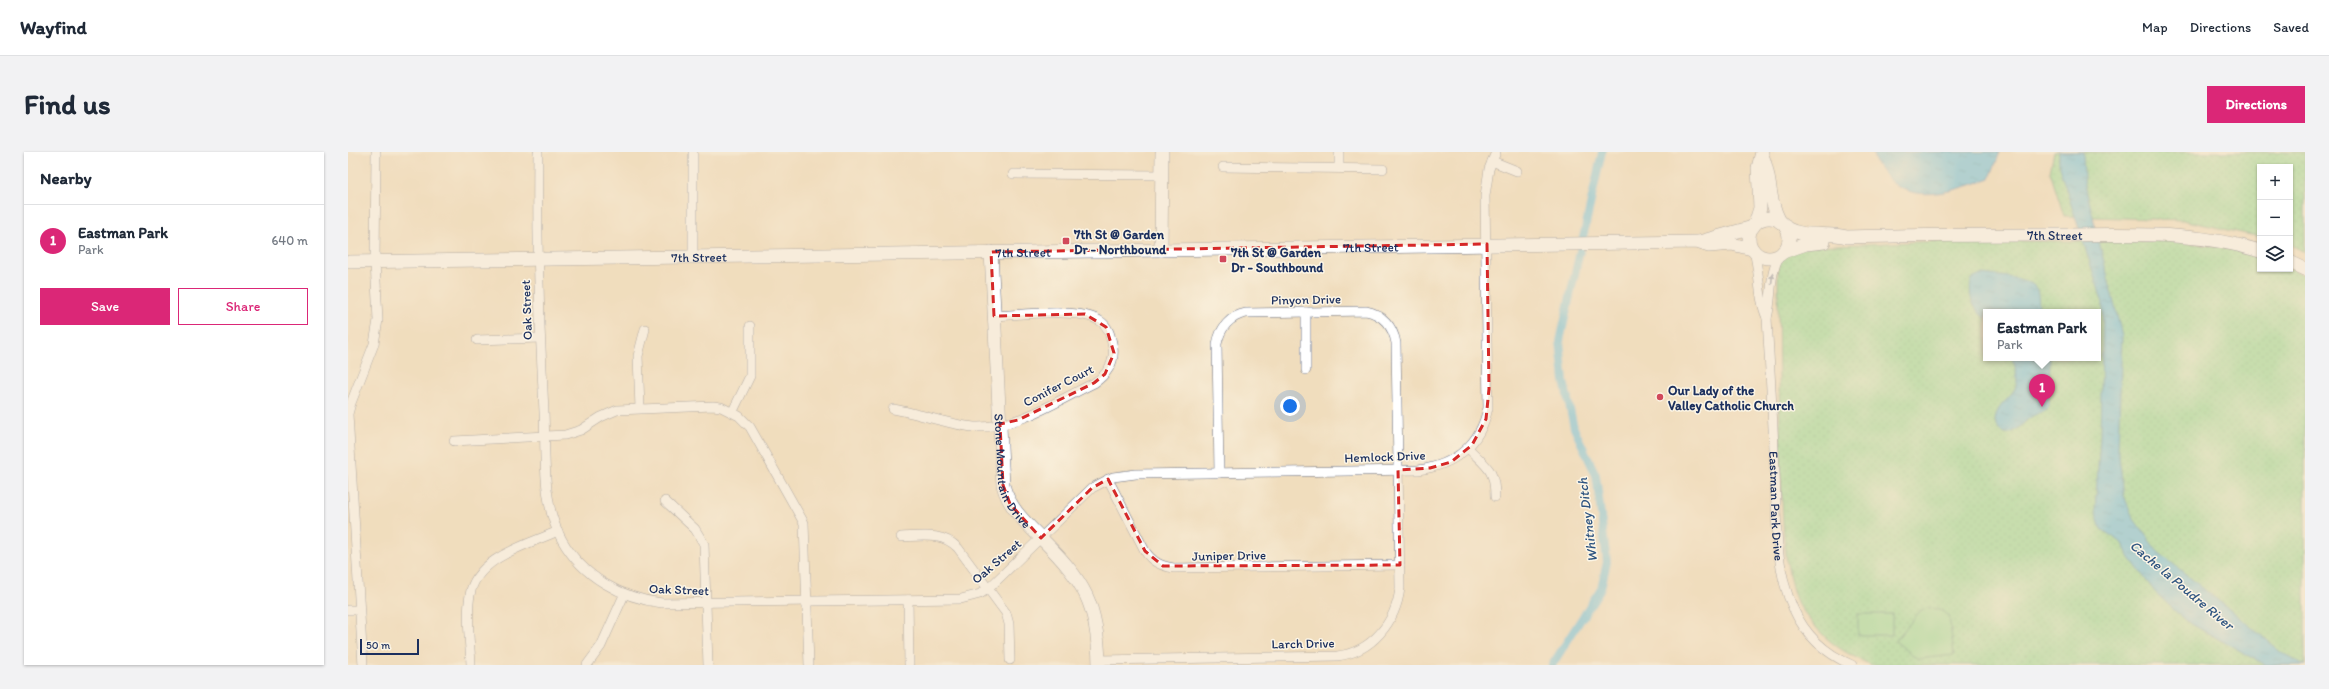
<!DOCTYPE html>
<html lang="en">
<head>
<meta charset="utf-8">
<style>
	body { margin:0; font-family:Itim,sans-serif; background:#f2f2f3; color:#1f2937 }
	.controls { position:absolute; right:12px; top:12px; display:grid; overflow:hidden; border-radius:0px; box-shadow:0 1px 3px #0004 }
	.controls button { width:36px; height:36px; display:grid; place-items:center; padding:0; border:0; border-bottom:1px solid #e0e1e3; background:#fff; color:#1f2937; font:20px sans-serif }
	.scale { position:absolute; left:12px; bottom:10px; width:59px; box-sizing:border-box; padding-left:4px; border:2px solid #1b2f5e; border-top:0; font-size:11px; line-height:14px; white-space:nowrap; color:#1b2f5e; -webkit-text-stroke:3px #fcf5e5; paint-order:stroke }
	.you { position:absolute; left:942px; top:254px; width:14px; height:14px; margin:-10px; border:3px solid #fff; border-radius:50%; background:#1a73e8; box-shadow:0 0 0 6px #1a73e833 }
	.badge { display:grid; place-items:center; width:26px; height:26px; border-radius:50%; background:#db2777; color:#fff; font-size:13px; font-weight:700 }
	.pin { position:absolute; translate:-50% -33px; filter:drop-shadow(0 1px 2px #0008) }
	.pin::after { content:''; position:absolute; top:21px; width:14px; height:12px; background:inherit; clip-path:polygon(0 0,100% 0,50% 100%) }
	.popup { position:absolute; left:1635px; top:157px; width:118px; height:52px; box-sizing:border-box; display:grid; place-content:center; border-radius:0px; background:#fff; filter:drop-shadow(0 1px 3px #0005); font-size:13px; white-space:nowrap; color:#747a83 }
	.popup b { font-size:15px; color:#1f2937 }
	.popup::after { content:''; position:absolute; left:50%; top:100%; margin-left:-8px; border:8px solid transparent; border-top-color:#fff }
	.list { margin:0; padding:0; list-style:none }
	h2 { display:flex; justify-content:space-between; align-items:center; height:52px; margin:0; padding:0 16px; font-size:17px }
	h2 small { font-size:13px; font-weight:400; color:#747a83 }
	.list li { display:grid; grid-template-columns:26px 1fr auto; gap:12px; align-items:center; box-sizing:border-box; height:72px; padding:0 16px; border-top:1px solid #e0e1e3 }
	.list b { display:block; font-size:15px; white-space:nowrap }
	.list p { margin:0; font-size:13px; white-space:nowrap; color:#747a83 }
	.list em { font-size:13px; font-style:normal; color:#747a83 }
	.actions { display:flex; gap:8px; padding:12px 16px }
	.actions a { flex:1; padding:9px 0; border:1px solid #db2777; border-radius:0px; text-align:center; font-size:14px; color:#db2777 }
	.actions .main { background:#db2777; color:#fff }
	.icon { flex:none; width:22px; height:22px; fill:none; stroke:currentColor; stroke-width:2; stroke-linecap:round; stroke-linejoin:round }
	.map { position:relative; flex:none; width:1957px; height:513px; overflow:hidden; border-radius:0px }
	header { display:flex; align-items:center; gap:24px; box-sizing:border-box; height:56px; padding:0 20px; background:#fff; border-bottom:1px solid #e0e1e3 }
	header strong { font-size:19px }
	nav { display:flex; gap:22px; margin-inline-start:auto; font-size:14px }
	.intro { display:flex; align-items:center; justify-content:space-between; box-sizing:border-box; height:96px; padding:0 24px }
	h1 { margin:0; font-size:28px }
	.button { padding:10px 18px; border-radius:0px; background:#db2777; color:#fff; font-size:14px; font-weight:700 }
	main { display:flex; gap:24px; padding:0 24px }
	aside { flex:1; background:#fff; border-radius:0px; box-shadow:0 1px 3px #0004 }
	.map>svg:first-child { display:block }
	.grass { fill:url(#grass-dots); stroke:#58867c; fill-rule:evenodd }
	.garden { fill:#94de9a; stroke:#58867c }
	.water { fill:url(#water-ripples); stroke:#4178a1 }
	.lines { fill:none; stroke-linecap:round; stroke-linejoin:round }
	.canal { stroke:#67c2e4; stroke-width:8 }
	.street-casing { stroke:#666c7f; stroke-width:10 }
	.secondary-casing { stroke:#666c7f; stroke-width:14 }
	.street { stroke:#fff; stroke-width:9 }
	.secondary { stroke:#fff; stroke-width:13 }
	.oneway { fill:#8d97ae }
	.marked { fill:none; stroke:#d62828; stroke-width:3; stroke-dasharray:8 5; stroke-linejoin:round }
	.poi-dot { fill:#d1495b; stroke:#fcf5e5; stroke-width:1.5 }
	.labels { text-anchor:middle; stroke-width:3; stroke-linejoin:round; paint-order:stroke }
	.poi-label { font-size:13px; font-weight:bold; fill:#1b2f5e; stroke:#fcf5e5; text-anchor:start }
	.street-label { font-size:13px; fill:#1b2f5e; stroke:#fcf5e5 }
	.water-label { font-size:14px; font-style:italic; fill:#2e5480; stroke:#fcf5e5 }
</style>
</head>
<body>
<header>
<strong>Wayfind</strong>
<nav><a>Map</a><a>Directions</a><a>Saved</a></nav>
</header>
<div class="intro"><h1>Find us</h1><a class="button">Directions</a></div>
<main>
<aside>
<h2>Nearby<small></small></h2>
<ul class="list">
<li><span class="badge">1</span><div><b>Eastman Park</b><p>Park</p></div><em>640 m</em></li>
</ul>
<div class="actions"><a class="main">Save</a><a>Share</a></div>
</aside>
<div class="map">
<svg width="1957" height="513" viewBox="0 0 1957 513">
	<defs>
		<pattern id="grass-dots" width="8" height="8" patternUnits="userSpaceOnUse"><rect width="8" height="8" fill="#94de9a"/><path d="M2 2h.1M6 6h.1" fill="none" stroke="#7fbf87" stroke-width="1.8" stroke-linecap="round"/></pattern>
		<pattern id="water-ripples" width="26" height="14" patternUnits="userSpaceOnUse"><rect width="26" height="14" fill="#67c2e4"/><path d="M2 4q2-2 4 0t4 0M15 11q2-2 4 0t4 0" fill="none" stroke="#549ebc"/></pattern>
	</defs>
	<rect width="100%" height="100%" fill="#fcf5e5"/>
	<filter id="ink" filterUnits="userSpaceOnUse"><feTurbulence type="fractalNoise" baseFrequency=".025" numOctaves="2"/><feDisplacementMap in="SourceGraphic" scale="8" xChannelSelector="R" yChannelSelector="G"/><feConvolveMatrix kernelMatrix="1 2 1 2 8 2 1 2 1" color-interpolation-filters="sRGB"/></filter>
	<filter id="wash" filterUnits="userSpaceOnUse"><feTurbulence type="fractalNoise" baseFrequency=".012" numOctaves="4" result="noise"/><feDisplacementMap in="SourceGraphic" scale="16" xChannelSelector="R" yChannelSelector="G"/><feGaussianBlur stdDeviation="0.9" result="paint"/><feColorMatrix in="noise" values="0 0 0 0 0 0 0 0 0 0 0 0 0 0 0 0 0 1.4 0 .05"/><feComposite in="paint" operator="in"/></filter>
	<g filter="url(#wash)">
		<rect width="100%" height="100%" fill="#f0ddbd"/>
		<g class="grass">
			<polygon points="1706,0 1957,0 1957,100 1942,92 1942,15 1912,15 1912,85 1835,68 1716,64 1702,20"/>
			<path d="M1594 89H1827L1886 97 1912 106V117H1945L1957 124V513H1524C1496 501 1478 490 1460 465 1456 460 1452 455 1449 450 1434 412 1435 360 1433 319 1431 246 1430 174 1430 101L1435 95ZM1638 160H1750V206H1638Z"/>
		</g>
		<g class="garden">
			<polygon points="1581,456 1591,457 1601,464 1606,503 1570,507 1547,489 1573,458"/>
			<rect x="1510" y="462" width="34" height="21"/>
		</g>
		<g class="water">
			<path d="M1525 0H1652L1642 26C1609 38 1562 56 1536 22 1530 14 1526 10 1525 0Z"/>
			<polygon points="1711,0 1735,0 1736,28 1774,184 1770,297 1776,344 1785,366 1809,399 1936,502 1957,513 1918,513 1838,469 1807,440 1782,406 1773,390 1753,377 1747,359 1752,286 1755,151 1711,15"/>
			<path d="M1635 122C1647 124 1680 125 1687 135 1692 140 1690 153 1691 160H1638V167C1625 157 1619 143 1624 127Z"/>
			<path d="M1664 206H1702L1701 253C1698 260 1689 261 1683 265 1672 272 1665 288 1651 278L1647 269C1649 243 1681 248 1664 206Z"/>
		</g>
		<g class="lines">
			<polyline class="canal" points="1204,513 1253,436 1259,410 1248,323 1226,276 1216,229 1212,189 1254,0"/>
		</g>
	</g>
	<g filter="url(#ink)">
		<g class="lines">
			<g class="street-casing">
				<g id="street">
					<path d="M190 0C189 87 191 173 196 260 198 301 193 351 214 388 235 425 273 446 314 451L613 447 632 442 641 436 744 336 765 325 788 322 1070 318C1107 313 1132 293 1140 256L1137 44 1141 17 1148 0"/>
					<polyline points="1144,9 1169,19"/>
					<polyline points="875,15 1035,17"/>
					<polyline points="991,16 991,0"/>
					<polyline points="665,22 814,23"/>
					<path d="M1406 99C1412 121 1410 146 1419 166"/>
					<path id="s1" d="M1432 103C1420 123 1425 144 1419 166 1422 218 1425 269 1427 321 1429 366 1426 414 1445 456 1457 483 1478 502 1504 513"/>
					<polyline points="345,105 345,0"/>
					<polyline points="958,160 958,218"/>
					<polyline points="129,188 192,186"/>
					<polyline points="292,256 290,204 297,177"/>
					<path d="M545 257C570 261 602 273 626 275 668 277 709 249 746 231 758 223 767 211 765 196 763 186 761 174 752 169 732 155 673 163 646 164"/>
					<polyline points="385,259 402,224 402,174"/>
					<polyline points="106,289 217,283 233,278 253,265 269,258 365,254 373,255 391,264 402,275 456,371 461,513"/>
					<path d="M1121 297C1139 315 1147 317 1147 345"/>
					<path d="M760 327 797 399C804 410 813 414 826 416L1052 413"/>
					<polyline points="317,349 347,377 356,392 360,513"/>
					<path d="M553 385C574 384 595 380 610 396L658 461 661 472 662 508"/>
					<polyline points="560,448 561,512"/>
					<polyline points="0,458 11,458"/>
					<path d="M751 508 989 504C1024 500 1048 470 1052 436L1048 191C1045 174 1034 162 1018 159L898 161C882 164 872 176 869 192L871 321"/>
					<polyline points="15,513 0,262 3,251 26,192 30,168 27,110 28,0"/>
					<path d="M123 513C122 490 118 465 122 443 128 405 180 393 210 379"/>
					<polyline points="239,513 253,494 276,443"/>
				</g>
			</g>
			<g class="secondary-casing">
				<g id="secondary">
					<path d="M1414 3C1424 26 1419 45 1432 70"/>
					<circle cx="1421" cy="86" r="20"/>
					<polyline points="1407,72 1412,56 1410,16 1414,0"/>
					<path id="s2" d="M1438 76C1458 87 1479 79 1499 85 1568 83 1636 83 1705 83 1775 83 1845 78 1912 99"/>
					<polyline points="1351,90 1405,75"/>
					<polyline points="813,98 814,0"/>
					<path id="s3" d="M643 100 655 333C661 356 677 370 694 387 736 429 750 452 751 513"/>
					<polyline points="1435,100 1458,92 1476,90"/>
					<path id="s4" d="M0 110 1349 90 1361 94 1384 92 1404 97"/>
					<polyline points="1942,110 1957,117"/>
				</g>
			</g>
			<use href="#street" class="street"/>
			<use href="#secondary" class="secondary"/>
		</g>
		<defs><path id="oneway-solid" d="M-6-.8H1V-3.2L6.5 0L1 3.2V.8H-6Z"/></defs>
		<use class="oneway" href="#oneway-solid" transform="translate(1424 127) rotate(-85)"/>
	</g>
	<path d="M0 0H1957V513H0ZM1139 92 1141 237 1138 267 1124 293 1103 310 1082 316 1050 318 1052 413 815 414 797 399 760 327 744 336 693 386 662 352 655 333 652 272 670 268 746 231 757 222 766 201 758 175 737 162 646 164 643 100Z" fill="#f0ddbd" fill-opacity=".55" fill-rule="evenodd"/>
	<path class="marked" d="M1139 92 1141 237 1138 267 1124 293 1103 310 1082 316 1050 318 1052 413 815 414 797 399 760 327 744 336 693 386 662 352 655 333 652 272 670 268 746 231 757 222 766 201 758 175 737 162 646 164 643 100Z"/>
	<g class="poi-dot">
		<rect x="714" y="85" width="8" height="8" rx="2"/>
		<rect x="871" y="103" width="8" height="8" rx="2"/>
		<circle cx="1312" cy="245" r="4"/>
	</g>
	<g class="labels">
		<g class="poi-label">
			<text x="726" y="87">7th St @ Garden<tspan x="726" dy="15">Dr - Northbound</tspan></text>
			<text x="883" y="105">7th St @ Garden<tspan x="883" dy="15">Dr - Southbound</tspan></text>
			<text x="1320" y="243">Our Lady of the<tspan x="1320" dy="15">Valley Catholic Church</tspan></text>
		</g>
		<g class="street-label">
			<text dy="5" stroke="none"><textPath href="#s2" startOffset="270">7th Street</textPath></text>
			<text dy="5" stroke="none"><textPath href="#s4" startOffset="1023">7th Street</textPath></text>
			<text dy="5" stroke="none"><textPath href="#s4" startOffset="675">7th Street</textPath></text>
			<text dy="5" stroke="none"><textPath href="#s4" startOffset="351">7th Street</textPath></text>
			<text transform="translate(958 147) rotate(-1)" y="5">Pinyon Drive</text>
			<text transform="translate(178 158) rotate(-92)" y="5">Oak Street</text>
			<text transform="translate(710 233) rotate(-27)" y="5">Conifer Court</text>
			<text transform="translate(1037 304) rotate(-2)" y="5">Hemlock Drive</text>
			<text dy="5" stroke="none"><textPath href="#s3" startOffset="222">Stone Mountain Drive</textPath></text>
			<text dy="5" stroke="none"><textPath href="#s1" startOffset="253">Eastman Park Drive</textPath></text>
			<text transform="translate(881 403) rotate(-1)" y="5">Juniper Drive</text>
			<text transform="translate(648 409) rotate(-41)" y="5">Oak Street</text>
			<text transform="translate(331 437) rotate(2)" y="5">Oak Street</text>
			<text transform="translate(955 491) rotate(-1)" y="5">Larch Drive</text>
		</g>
		<g class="water-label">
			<text transform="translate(1239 368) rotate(-97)" y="5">Whitney Ditch</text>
			<text transform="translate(1834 433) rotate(40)" y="5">Cache la Poudre River</text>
		</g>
	</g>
</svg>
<div class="controls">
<button>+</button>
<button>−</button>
<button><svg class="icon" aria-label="layers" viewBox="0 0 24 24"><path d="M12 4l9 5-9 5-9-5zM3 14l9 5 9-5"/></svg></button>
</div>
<div class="scale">50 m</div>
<div class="you"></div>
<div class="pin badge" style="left:1694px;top:255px">1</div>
<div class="popup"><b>Eastman Park</b>Park</div>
</div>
</main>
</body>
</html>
